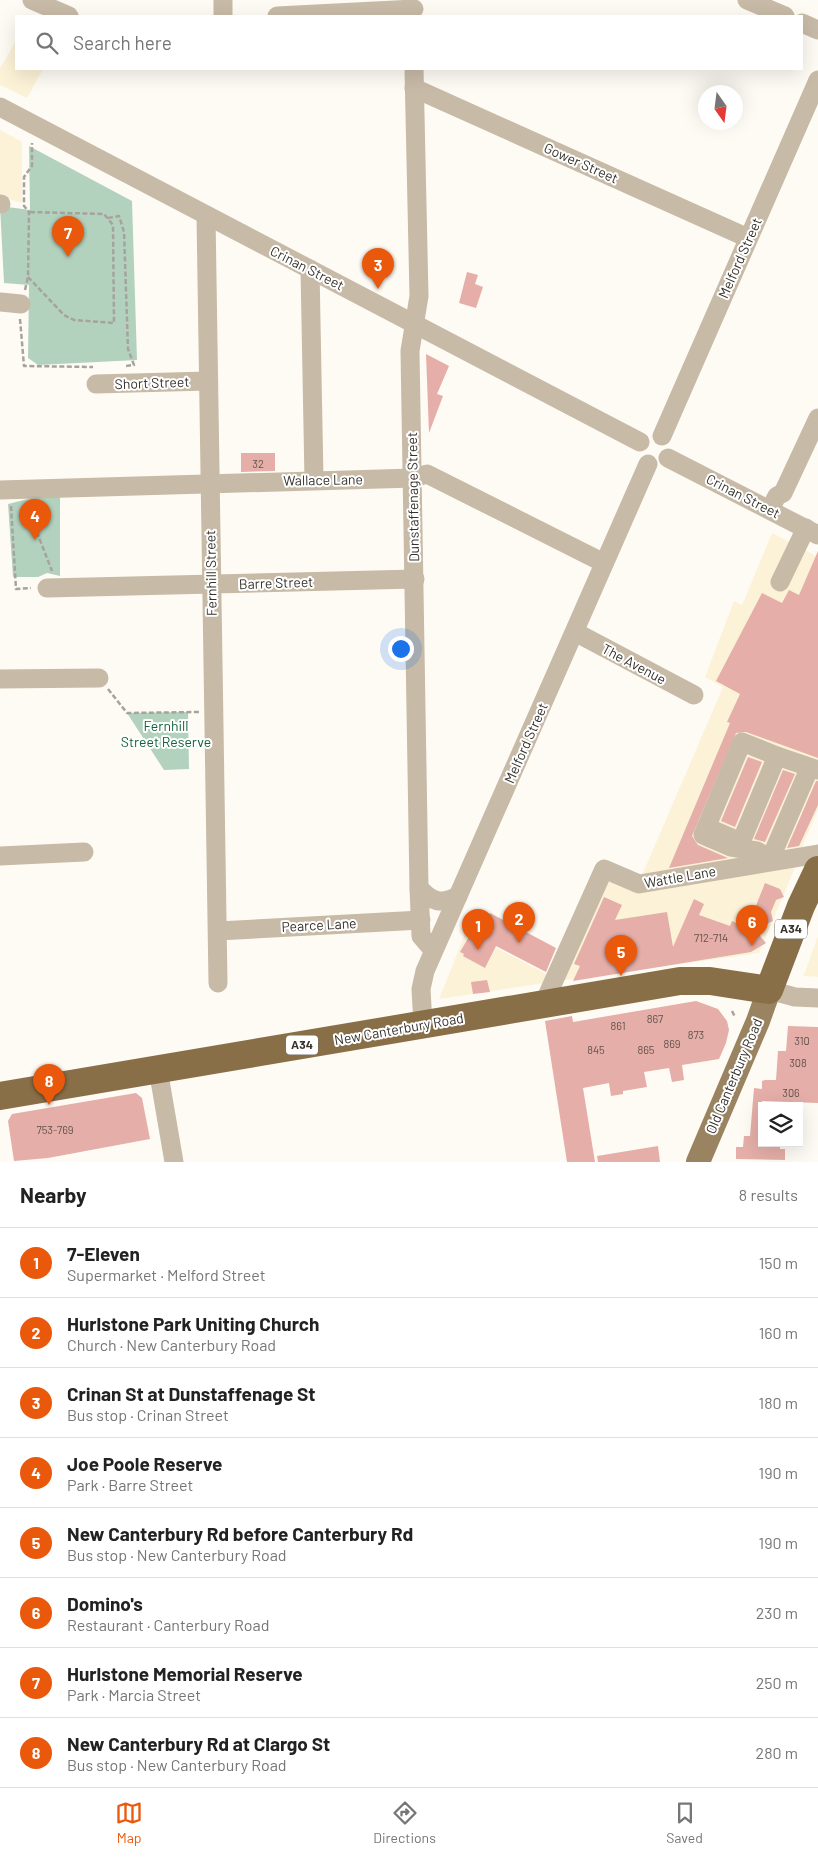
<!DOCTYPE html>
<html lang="en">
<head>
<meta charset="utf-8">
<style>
	body { margin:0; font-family:Barlow,sans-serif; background:#f6f6f6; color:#222 }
	.controls { position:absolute; right:15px; bottom:15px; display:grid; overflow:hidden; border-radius:0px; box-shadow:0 5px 20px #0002 }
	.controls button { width:45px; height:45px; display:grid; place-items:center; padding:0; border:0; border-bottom:1px solid #e0e0e0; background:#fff; color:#222; font:25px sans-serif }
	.compass { position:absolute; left:698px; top:85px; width:45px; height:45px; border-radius:50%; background:#fff; box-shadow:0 5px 20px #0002; rotate:166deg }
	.you { position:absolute; left:400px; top:648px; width:18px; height:18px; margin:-12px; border:4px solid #fff; border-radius:50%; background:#1a73e8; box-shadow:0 0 0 8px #1a73e833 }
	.badge { display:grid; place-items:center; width:32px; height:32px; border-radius:50%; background:#ea580c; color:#fff; font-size:16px; font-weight:700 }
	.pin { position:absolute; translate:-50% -41px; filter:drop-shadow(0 1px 2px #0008) }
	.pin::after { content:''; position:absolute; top:26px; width:18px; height:15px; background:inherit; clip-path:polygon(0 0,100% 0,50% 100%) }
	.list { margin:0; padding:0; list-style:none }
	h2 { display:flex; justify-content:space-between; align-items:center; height:65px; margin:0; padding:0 20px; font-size:21px }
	h2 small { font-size:16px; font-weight:400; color:#767676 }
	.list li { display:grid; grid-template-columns:32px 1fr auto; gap:15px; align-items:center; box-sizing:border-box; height:70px; padding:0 20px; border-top:1px solid #e0e0e0 }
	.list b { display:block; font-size:19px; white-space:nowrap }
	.list p { margin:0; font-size:16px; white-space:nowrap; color:#767676 }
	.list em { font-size:16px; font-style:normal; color:#767676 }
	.icon { flex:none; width:28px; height:28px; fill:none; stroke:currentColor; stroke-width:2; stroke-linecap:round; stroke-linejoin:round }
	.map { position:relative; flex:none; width:818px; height:1162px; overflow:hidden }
	.search { position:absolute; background:#fff; box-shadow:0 5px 20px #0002; left:15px; right:15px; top:15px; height:55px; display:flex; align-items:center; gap:12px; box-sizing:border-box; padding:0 18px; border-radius:0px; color:#767676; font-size:19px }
	.sheet { height:625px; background:#fff }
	nav { display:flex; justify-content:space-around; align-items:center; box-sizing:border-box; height:70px; border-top:1px solid #e0e0e0; background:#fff; font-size:14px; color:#767676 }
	nav a { display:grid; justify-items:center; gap:2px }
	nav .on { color:#ea580c }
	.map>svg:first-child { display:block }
	.built { fill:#fbf2d7 }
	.green { fill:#b3d2be }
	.building { fill:#e5aea8 }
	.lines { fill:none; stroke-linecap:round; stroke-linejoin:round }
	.path { stroke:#a6a39c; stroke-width:2.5; stroke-dasharray:5 2.5; stroke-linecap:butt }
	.minor { stroke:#c7baa7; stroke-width:19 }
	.major { stroke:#9a8361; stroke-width:24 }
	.highway { stroke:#896f47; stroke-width:28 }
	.labels { text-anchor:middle; stroke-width:4; stroke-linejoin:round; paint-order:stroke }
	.number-label { font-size:11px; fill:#62524b }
	.shield { fill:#fff; stroke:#72706b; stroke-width:1 }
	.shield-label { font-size:12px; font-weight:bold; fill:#36332c }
	.street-label { font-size:14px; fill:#36332c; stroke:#fff }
	.park-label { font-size:14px; fill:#14623d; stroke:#fff }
</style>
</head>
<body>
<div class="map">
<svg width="818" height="1162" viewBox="0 0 818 1162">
	<rect width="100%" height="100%" fill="#fefbf4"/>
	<g class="built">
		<polygon points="16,41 16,69 43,69 27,98 0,85 0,68"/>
		<polygon points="0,130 22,142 22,203 0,196"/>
		<polygon points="772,533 818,557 818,809 802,847 640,880 723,687 705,677 734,601 742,605"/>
		<polygon points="797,863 759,953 559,981 604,883"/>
		<polygon points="466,932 550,976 545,983 439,999"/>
		<polygon points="818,936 818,977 803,976 805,972"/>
	</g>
	<g class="green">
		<polygon points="29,146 132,201 137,360 38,365 28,358 29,285 4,283 0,206 30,210"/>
		<polygon points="60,491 60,576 47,573 38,577 13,577 8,504"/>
		<polygon points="188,712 189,769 164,770 127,713"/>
	</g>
	<g class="building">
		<polygon points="467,272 478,275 475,284 483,287 476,308 459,303"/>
		<polygon points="426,354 449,366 437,394 443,396 429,433"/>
		<polygon points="241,453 275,453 275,471 241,472"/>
		<polygon points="818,551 818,758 746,732 736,733 692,836 698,845 728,858 669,868 730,723 727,722 740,694 716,681 762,593 782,603 789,590 799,595"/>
		<polygon points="748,757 762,762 735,827 721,821"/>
		<polygon points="783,770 795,774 765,842 754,839"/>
		<polygon points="816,781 818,781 818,805 799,846 787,848"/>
		<polygon points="765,883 780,889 784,897 776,900 771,912 773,921 764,925 760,936 766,943 751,952 573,981 580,966 574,964 604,897 622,905 615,920 667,912 673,947 694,899 704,904 699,915 730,926 732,921 747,928"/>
		<polygon points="490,913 556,948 546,972 496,946 485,968 463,956 464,954 460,952 470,935 477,938"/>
		<polygon points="487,980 490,992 473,994 471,982"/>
		<polygon points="696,1001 718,1009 727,1021 729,1030 726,1043 719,1059 682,1065 684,1080 672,1082 669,1068 644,1072 647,1087 623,1091 623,1094 611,1096 609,1083 583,1088 595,1162 567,1162 545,1021 572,1016 573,1022"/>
		<polygon points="788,1026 818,1027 818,1103 762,1101 762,1143 780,1143 780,1149 785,1149 785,1160 736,1159 736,1147 743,1147 744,1136 750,1136 754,1088 762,1089 762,1081 765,1080 776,1080 778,1051 786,1051"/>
		<polygon points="136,1093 142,1098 150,1139 48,1158 14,1161 8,1121 12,1114"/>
		<polygon points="658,1146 660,1162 598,1162 597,1156"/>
	</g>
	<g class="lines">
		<g class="path">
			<polyline points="108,218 119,216 124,232 128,349 134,365 126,366"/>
			<polyline points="28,277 64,315 74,320 114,323 113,225 104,214 29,212"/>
			<polyline points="25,290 28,277 29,212 24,206 24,177 32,166 32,143"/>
			<polyline points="20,319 24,366 93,367"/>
			<polyline points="26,504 52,571"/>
			<polyline points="11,506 16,589 31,588"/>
			<polyline points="108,689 127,713 199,712"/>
			<polyline points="732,1011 735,1017"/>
		</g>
		<g class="minor">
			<polyline points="32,0 69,16"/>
			<polyline points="223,0 223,16"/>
			<polyline points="747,0 785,16"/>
			<polyline points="277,16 414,9"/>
			<polyline points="802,23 818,30"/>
			<polyline points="414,69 419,296 410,351 419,888 421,936 433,950"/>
			<polyline points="414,88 748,238"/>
			<polyline points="0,107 640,442"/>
			<polyline points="0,204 1,204"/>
			<polyline points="206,215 218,983"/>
			<polyline points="310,269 314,480"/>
			<polyline points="0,302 21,304"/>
			<polyline points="96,384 208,381"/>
			<polyline points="662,436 818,80"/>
			<polyline points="668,458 818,535"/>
			<polyline points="0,490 414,478 427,474 604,563"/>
			<polyline points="770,509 777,496 783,493 818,418"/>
			<polyline points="780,582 806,528"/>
			<polyline points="47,588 415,579"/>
			<polyline points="575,632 694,695"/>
			<polyline points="0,679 99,678"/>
			<polyline points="777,756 818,770"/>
			<polyline points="706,827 741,842 777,756 742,742 703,835 731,847 757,851 773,860 775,848 809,769"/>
			<polyline points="0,856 84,852"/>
			<path d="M419 888C432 902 441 905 458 896"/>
			<polyline points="218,931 421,920"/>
			<polyline points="769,990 795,997 818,998"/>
			<polyline points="543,1005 604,869 639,884 818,854"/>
			<polyline points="423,1025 421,989 425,971 648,464"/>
			<polyline points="158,1069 174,1162"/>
		</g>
		<polyline class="major" points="698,1162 758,1021 769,990"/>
		<polyline class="highway" points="0,1096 680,981 710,981 769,990 801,906 818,870"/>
	</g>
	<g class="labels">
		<g class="number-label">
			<text x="258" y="468">32</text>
			<text x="711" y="942">712-714</text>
			<text x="655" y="1023">867</text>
			<text x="618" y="1030">861</text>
			<text x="696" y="1039">873</text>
			<text x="802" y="1045">310</text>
			<text x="672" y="1048">869</text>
			<text x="596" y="1054">845</text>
			<text x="646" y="1054">865</text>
			<text x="798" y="1067">308</text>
			<text x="791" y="1097">306</text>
			<text x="55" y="1134">753-769</text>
		</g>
		<g class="shield">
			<rect x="775" y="919.5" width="32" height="19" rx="4"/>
			<rect x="286" y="1035.5" width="32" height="19" rx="4"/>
		</g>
		<g class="shield-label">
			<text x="791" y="933">A34</text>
			<text x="302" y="1049">A34</text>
		</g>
		<g class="street-label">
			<text transform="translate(581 163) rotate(24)" y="5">Gower Street</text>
			<text transform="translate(740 258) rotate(-66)" y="5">Melford Street</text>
			<text transform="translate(307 268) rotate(27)" y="5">Crinan Street</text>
			<text transform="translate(152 383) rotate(-2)" y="5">Short Street</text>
			<text transform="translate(323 480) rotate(-1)" y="5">Wallace Lane</text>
			<text transform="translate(743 496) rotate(27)" y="5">Crinan Street</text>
			<text transform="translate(413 497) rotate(-91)" y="5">Dunstaffenage Street</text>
			<text transform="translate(211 573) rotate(-91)" y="5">Fernhill Street</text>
			<text transform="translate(276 583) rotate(-2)" y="5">Barre Street</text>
			<text transform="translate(634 664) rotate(28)" y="5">The Avenue</text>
			<text transform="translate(526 743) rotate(-66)" y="5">Melford Street</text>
			<text transform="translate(680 877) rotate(-10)" y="5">Wattle Lane</text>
			<text transform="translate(319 925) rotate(-3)" y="5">Pearce Lane</text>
			<text transform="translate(399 1029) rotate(-10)" y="5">New Canterbury Road</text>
			<text transform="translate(734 1076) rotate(-67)" y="5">Old Canterbury Road</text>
		</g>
		<g class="park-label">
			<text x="166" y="731">Fernhill<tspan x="166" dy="16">Street Reserve</tspan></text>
		</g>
	</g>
</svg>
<div class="controls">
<button><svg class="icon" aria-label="layers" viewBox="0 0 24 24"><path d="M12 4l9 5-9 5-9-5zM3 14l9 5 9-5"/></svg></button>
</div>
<svg class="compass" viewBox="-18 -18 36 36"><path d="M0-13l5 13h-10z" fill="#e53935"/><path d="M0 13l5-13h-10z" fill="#767676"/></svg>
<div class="you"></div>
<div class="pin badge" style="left:478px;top:950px">1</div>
<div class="pin badge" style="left:519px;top:943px">2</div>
<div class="pin badge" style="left:378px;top:289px">3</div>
<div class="pin badge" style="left:35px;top:540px">4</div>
<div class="pin badge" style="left:621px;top:976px">5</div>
<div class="pin badge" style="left:752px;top:946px">6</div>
<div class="pin badge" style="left:68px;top:257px">7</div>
<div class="pin badge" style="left:49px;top:1105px">8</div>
<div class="search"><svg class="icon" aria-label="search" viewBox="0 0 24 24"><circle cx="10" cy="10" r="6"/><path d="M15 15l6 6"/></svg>Search here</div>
</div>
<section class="sheet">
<h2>Nearby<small>8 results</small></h2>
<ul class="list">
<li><span class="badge">1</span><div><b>7-Eleven</b><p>Supermarket · Melford Street</p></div><em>150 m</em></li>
<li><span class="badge">2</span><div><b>Hurlstone Park Uniting Church</b><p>Church · New Canterbury Road</p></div><em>160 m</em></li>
<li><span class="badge">3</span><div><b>Crinan St at Dunstaffenage St</b><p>Bus stop · Crinan Street</p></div><em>180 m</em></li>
<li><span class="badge">4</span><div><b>Joe Poole Reserve</b><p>Park · Barre Street</p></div><em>190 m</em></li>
<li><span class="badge">5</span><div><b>New Canterbury Rd before Canterbury Rd</b><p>Bus stop · New Canterbury Road</p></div><em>190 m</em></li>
<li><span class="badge">6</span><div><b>Domino's</b><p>Restaurant · Canterbury Road</p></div><em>230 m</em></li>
<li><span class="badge">7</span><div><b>Hurlstone Memorial Reserve</b><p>Park · Marcia Street</p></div><em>250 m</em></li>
<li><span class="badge">8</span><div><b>New Canterbury Rd at Clargo St</b><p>Bus stop · New Canterbury Road</p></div><em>280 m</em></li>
</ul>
</section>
<nav>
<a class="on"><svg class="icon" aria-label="map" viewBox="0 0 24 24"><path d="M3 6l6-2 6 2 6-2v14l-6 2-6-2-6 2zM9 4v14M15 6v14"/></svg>Map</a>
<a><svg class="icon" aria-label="directions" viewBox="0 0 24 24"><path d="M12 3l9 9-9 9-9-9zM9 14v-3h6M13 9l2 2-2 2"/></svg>Directions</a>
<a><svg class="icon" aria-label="saved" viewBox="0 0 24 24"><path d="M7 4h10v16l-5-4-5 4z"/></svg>Saved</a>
</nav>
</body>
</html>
